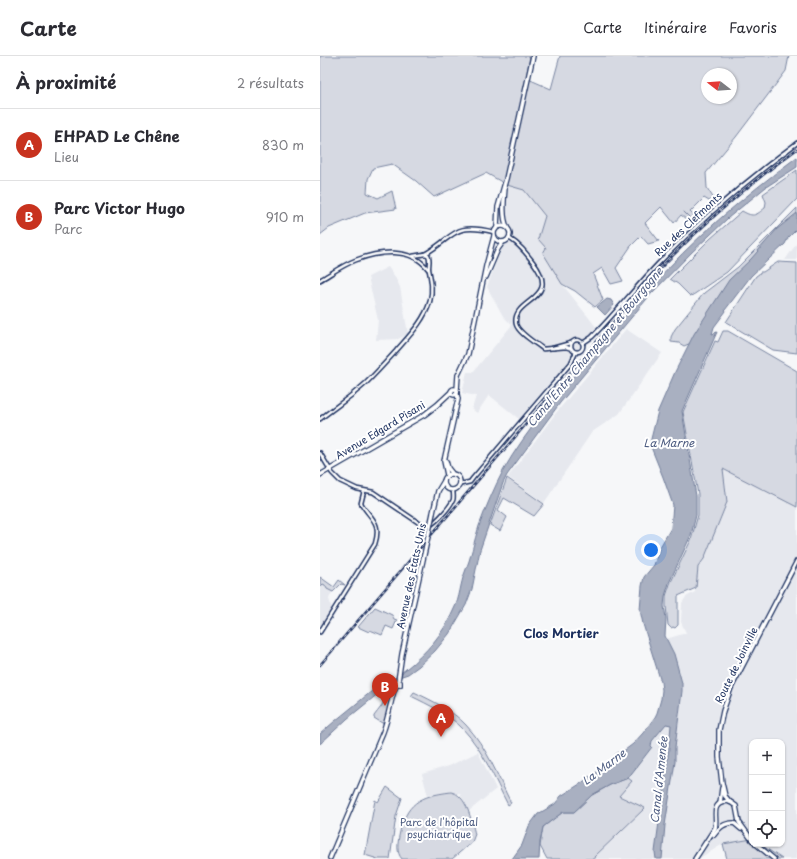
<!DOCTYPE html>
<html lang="fr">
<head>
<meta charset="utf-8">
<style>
	body { margin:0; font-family:"Playpen Sans",sans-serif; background:#f7f7f7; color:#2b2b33 }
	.controls { position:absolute; right:12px; bottom:12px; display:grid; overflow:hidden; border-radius:8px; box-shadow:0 1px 3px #0004 }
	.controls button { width:36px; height:36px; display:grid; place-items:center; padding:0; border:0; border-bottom:1px solid #e1e1e2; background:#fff; color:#2b2b33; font:20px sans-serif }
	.compass { position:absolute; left:381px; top:12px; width:36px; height:36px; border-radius:50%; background:#fff; box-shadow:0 1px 3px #0004; rotate:287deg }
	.you { position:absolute; left:331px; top:494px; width:14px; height:14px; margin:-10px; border:3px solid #fff; border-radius:50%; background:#1a73e8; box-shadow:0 0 0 6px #1a73e833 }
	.badge { display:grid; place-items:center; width:26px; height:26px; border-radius:50%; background:#c8321e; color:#fff; font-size:13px; font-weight:700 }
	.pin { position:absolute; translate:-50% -33px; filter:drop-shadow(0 1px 2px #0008) }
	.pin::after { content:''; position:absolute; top:21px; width:14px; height:12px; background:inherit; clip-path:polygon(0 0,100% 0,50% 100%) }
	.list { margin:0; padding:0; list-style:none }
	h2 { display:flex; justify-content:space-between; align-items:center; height:52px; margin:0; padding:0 16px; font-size:17px }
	h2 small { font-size:13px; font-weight:400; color:#7c7c81 }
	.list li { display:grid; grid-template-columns:26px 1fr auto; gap:12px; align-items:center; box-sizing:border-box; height:72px; padding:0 16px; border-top:1px solid #e1e1e2 }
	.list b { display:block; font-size:15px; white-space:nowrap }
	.list p { margin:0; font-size:13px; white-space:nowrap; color:#7c7c81 }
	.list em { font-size:13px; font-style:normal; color:#7c7c81 }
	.icon { flex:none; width:22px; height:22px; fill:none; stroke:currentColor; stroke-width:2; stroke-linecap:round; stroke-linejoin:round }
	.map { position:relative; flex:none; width:477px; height:803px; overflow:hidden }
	header { display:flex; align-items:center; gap:24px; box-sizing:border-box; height:56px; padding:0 20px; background:#fff; border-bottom:1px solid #e1e1e2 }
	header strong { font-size:19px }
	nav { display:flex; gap:22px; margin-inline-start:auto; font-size:14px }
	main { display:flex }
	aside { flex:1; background:#fff }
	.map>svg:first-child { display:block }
	.built { fill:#e6e8ee }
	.green { fill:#d6d9e2; stroke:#7884a0; fill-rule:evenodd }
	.water { fill:#a9b0c1; stroke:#707c99 }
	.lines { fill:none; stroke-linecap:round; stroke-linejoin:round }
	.stream { stroke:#707c99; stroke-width:1 }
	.minor-casing { stroke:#1b2f5e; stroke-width:5.5 }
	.major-casing { stroke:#1b2f5e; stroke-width:6 }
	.minor { stroke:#fff; stroke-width:2.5 }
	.major { stroke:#fff; stroke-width:3.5 }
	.rail-casing { stroke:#1b2f5e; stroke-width:2.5 }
	.rail { stroke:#fff; stroke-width:1; stroke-dasharray:3; stroke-linecap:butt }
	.major-bridge-casing { stroke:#1b2f5e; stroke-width:6; stroke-linecap:butt }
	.major-bridge { stroke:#fff; stroke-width:3.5 }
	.labels { text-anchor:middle; stroke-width:4; stroke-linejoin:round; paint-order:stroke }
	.street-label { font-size:10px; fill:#1b2f5e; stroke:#fff }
	.park-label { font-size:10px; fill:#4a5a7f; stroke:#fff }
	.water-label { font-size:11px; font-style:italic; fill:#4d5c81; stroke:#fff }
	.quarter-label { font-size:12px; font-weight:bold; fill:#1b2f5e; stroke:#fff }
</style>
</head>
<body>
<header>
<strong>Carte</strong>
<nav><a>Carte</a><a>Itinéraire</a><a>Favoris</a></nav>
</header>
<main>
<aside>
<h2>À proximité<small>2 résultats</small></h2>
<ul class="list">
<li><span class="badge">A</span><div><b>EHPAD Le Chêne</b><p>Lieu</p></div><em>830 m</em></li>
<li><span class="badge">B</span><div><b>Parc Victor Hugo</b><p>Parc</p></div><em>910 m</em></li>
</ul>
</aside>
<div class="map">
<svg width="477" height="803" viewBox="0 0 477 803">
	<rect width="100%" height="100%" fill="#f6f7f9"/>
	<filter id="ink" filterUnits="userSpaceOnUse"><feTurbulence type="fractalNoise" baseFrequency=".025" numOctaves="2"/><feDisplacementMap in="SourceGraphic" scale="8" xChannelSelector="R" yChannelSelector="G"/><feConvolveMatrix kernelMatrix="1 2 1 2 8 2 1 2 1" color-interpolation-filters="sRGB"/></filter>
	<g filter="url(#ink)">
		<g class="built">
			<polygon points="187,129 204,134 225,160 218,183 226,192 223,197 242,228 277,272 199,363 169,339 157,357 152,353 156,340 142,337 147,316 153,316 192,269 183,260 167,231 181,194 188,168 185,142"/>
			<polygon points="477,187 477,204 465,204"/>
			<polygon points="68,211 75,221 80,231 88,278 78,283 56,284 58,264 48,221"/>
			<polygon points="306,273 342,297 299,358 272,376 224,447 188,421 236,357"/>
			<polygon points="403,413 477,451 477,803 462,803 440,788 462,788 462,686 432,686 432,783 403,788 378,803 275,803 274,801 325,752 299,740 312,725 308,722 332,691 331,690 332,685 343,670 346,668 358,668 362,635 361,624 354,598 346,583 366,577 361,566 362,547 366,541 375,536 378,511 384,503 407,446"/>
			<polygon points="0,521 14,532 19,524 25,529 21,528 11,538 9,543 12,553 0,570"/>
			<polygon points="158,696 176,733 149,755 140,738 133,736 121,737 108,740 102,718 129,710"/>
		</g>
		<g class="green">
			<path d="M0 0H210L206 22 231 33 240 0H469L466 15 416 81 386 117 387 132 394 143 389 145 384 142 370 156 378 163 374 170 361 159 354 167 341 151 325 167 339 185 328 188 321 180 311 190 296 212 303 225 291 228 282 212 273 218 283 244 275 251 255 235 242 228 223 197 226 192 218 183 225 160 204 134 187 129 166 117 114 141 96 125 72 108 53 112 48 123 47 137 58 142 72 135 76 153 45 157 9 172 0 179ZM387 18H411V42H387Z"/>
			<path d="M477 114V143L407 216 373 239 370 240 358 228 350 223 390 183 422 155C434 162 436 159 445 152L446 146 443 138Z"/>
			<polygon points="477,152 477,160 371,287 364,290 359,287 351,286 351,281 355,273 384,237 418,211"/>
			<polygon points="458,206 477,207 477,297 453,294 406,266 436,220 439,218 440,216 443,216"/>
			<polygon points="403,275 408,275 477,315 477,451 403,413 407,446 384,503 378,511 376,532 358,540 358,569 355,572 353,571 351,572 348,569 346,550 346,540 350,528 371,484 378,459 378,438 363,356 395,285 398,286"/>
			<polygon points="187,422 224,448 214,460 184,442 178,454 187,461 180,475 170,469"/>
			<polygon points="0,521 14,531 19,524 25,529 21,528 13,536 7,533 5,529 3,528 1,530 0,529"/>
			<polygon points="55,551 72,559 74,563 77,564 73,573 66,570 62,579 50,574 49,576 38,571"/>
			<path d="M94 636C113 645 132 654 146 669 167 691 178 721 191 747L188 749C175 724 163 694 143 673 129 658 109 649 91 640Z"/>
			<path d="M71 638 65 666 62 667 54 662V660C56 657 59 654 61 651 64 646 64 640 71 638Z"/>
			<polygon points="308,722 312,725 299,740 325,752 274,801 275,803 227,803 220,790 223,771 243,756 254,756 272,739 290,729"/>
			<polygon points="67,731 82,742 76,760 70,803 58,803 45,799 55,744 58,746"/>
			<path d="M131 736C147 739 151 764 155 778L152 786 132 803H82C76 796 78 788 79 780 86 747 99 740 131 736Z"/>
			<polygon points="432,783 432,788 440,788 462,803 407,803 403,788"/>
		</g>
		<g class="water">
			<path d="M477 101V111L446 131 408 162 371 197 331 238 240 347 187 419 183 427 160 494 152 533 146 549 129 578 115 595 99 610 88 618 82 620 64 633 27 663 0 688V678L15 665 52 635C65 631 76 621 86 613 106 597 124 577 134 553 140 542 140 528 145 516 151 502 154 485 159 470 166 451 174 432 183 415 206 374 238 339 268 303 288 280 307 257 328 234 372 184 423 141 477 101Z"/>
			<polygon points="477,157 477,173 468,182 465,188 431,220 405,254 406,255 394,271 392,278 397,276 362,355 376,440 376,459 371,479 349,527 345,540 344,550 346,562 345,580 354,598 362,627 362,635 355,691 355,706 345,769 342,803 336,803 335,796 349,692 351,669 346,668 332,685 331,690 332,691 308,722 290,729 272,739 254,756 243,756 223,771 220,786 219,803 192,803 202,789 209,770 218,758 235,748 241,740 263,726 268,721 272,720 291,704 297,697 305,694 313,688 323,677 335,661 337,657 341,643 342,634 341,626 323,568 320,554 322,530 324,521 334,509 340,491 351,472 353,449 343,421 331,391 331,383 338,355 355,316 374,278 409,224 431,203 457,173"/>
			<polygon points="287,243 291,244 294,249 285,259 277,251"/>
		</g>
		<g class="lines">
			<polyline class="stream" points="364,156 376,168"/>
			<g class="minor-casing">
				<g id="minor">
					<path d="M189 182C199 188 206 197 213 206 243 245 191 242 196 268 198 277 216 287 223 293L246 291 252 293"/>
					<path d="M105 198C136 180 132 166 174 176"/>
					<path d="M0 224C12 217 23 209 36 204 60 195 91 191 108 213"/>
					<circle cx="257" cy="290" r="6"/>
					<path d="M263 287 272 281C295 258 315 232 337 209 380 164 427 124 477 87"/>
					<polyline points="233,292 251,287"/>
					<path d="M0 363C15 351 32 340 46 327 57 316 66 306 76 295 89 280 105 264 110 245 113 234 111 224 109 214 108 209 111 204 108 199L105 198 93 200"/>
					<path d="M0 397 12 417 20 425 37 433 53 436 105 471C112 472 130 451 133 444 134 441 133 437 133 434"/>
					<polyline points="141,428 150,426 153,422 245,314 251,307 256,296"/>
					<path d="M0 576 55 488C62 465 50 463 41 447L44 435"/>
				</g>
			</g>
			<g class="major-casing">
				<g id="major">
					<path d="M185 132C184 144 182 160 187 171"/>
					<circle cx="182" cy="178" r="8"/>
					<polyline points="177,171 178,151 186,123 213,0"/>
					<polyline points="166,221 178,193 183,186"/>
					<circle cx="134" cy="336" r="3"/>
					<polyline points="137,334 138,319 148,298 166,210 174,180"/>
					<polyline points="126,405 128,412 132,417"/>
					<circle cx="132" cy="426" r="8"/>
					<polyline points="0,419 104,359 117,349 132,335"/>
					<polyline points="127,419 124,405 138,343 137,338"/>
					<polyline points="113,457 118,435 124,425"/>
					<polyline points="78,625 82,598 104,499"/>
					<polyline points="410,746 405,740 402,727 399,701 399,674 403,655 411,632 477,505"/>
					<polyline points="400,747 402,732"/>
					<path d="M394 779C400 771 404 767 414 767L421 773"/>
					<polyline points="436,788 454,803"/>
					<path d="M10 802 63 676C68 663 70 649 74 635 75 632 77 630 76 627L80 626V629H77"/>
					<path d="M375 803 395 772C398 763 390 749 404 746 409 744 412 747 416 750L419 766 432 784"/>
				</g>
			</g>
			<use href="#minor" class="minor"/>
			<use href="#major" class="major"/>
			<g class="rail-casing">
				<path id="rail" d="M0 609 332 221C376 174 425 131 477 93"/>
			</g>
			<use href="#rail" class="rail"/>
			<g class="major-bridge-casing">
				<polyline id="major-bridge" points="104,499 113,457"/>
			</g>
			<use href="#major-bridge" class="major-bridge"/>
		</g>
	</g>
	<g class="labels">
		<g class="street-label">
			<text transform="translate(368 168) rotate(-43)" y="4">Rue des Clefmonts</text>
			<text transform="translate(60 374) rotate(-31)" y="4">Avenue Edgard Pisani</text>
			<text transform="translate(91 520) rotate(-78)" y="4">Avenue des États-Unis</text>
			<text transform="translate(416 609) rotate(-64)" y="4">Route de Joinville</text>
		</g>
		<g class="park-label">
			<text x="119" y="770">Parc de l'hôpital<tspan x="119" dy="12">psychiatrique</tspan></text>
		</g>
		<g class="water-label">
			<text transform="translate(275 291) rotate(-50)" y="4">Canal Entre Champagne et Bourgogne</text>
			<text x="349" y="391">La Marne</text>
			<text transform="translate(284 711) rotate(-37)" y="4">La Marne</text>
			<text transform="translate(339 724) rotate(-84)" y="4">Canal d'Amenée</text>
		</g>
		<g class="quarter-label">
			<text x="241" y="582">Clos Mortier</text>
		</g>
	</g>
</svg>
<div class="controls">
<button>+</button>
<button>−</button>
<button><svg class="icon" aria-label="locate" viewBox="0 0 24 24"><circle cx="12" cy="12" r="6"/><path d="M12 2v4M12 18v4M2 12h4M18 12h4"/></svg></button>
</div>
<svg class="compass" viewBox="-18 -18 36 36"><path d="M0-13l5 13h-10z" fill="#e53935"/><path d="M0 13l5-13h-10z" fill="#7c7c81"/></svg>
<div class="you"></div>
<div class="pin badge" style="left:121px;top:681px">A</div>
<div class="pin badge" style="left:65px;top:650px">B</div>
</div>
</main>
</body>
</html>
